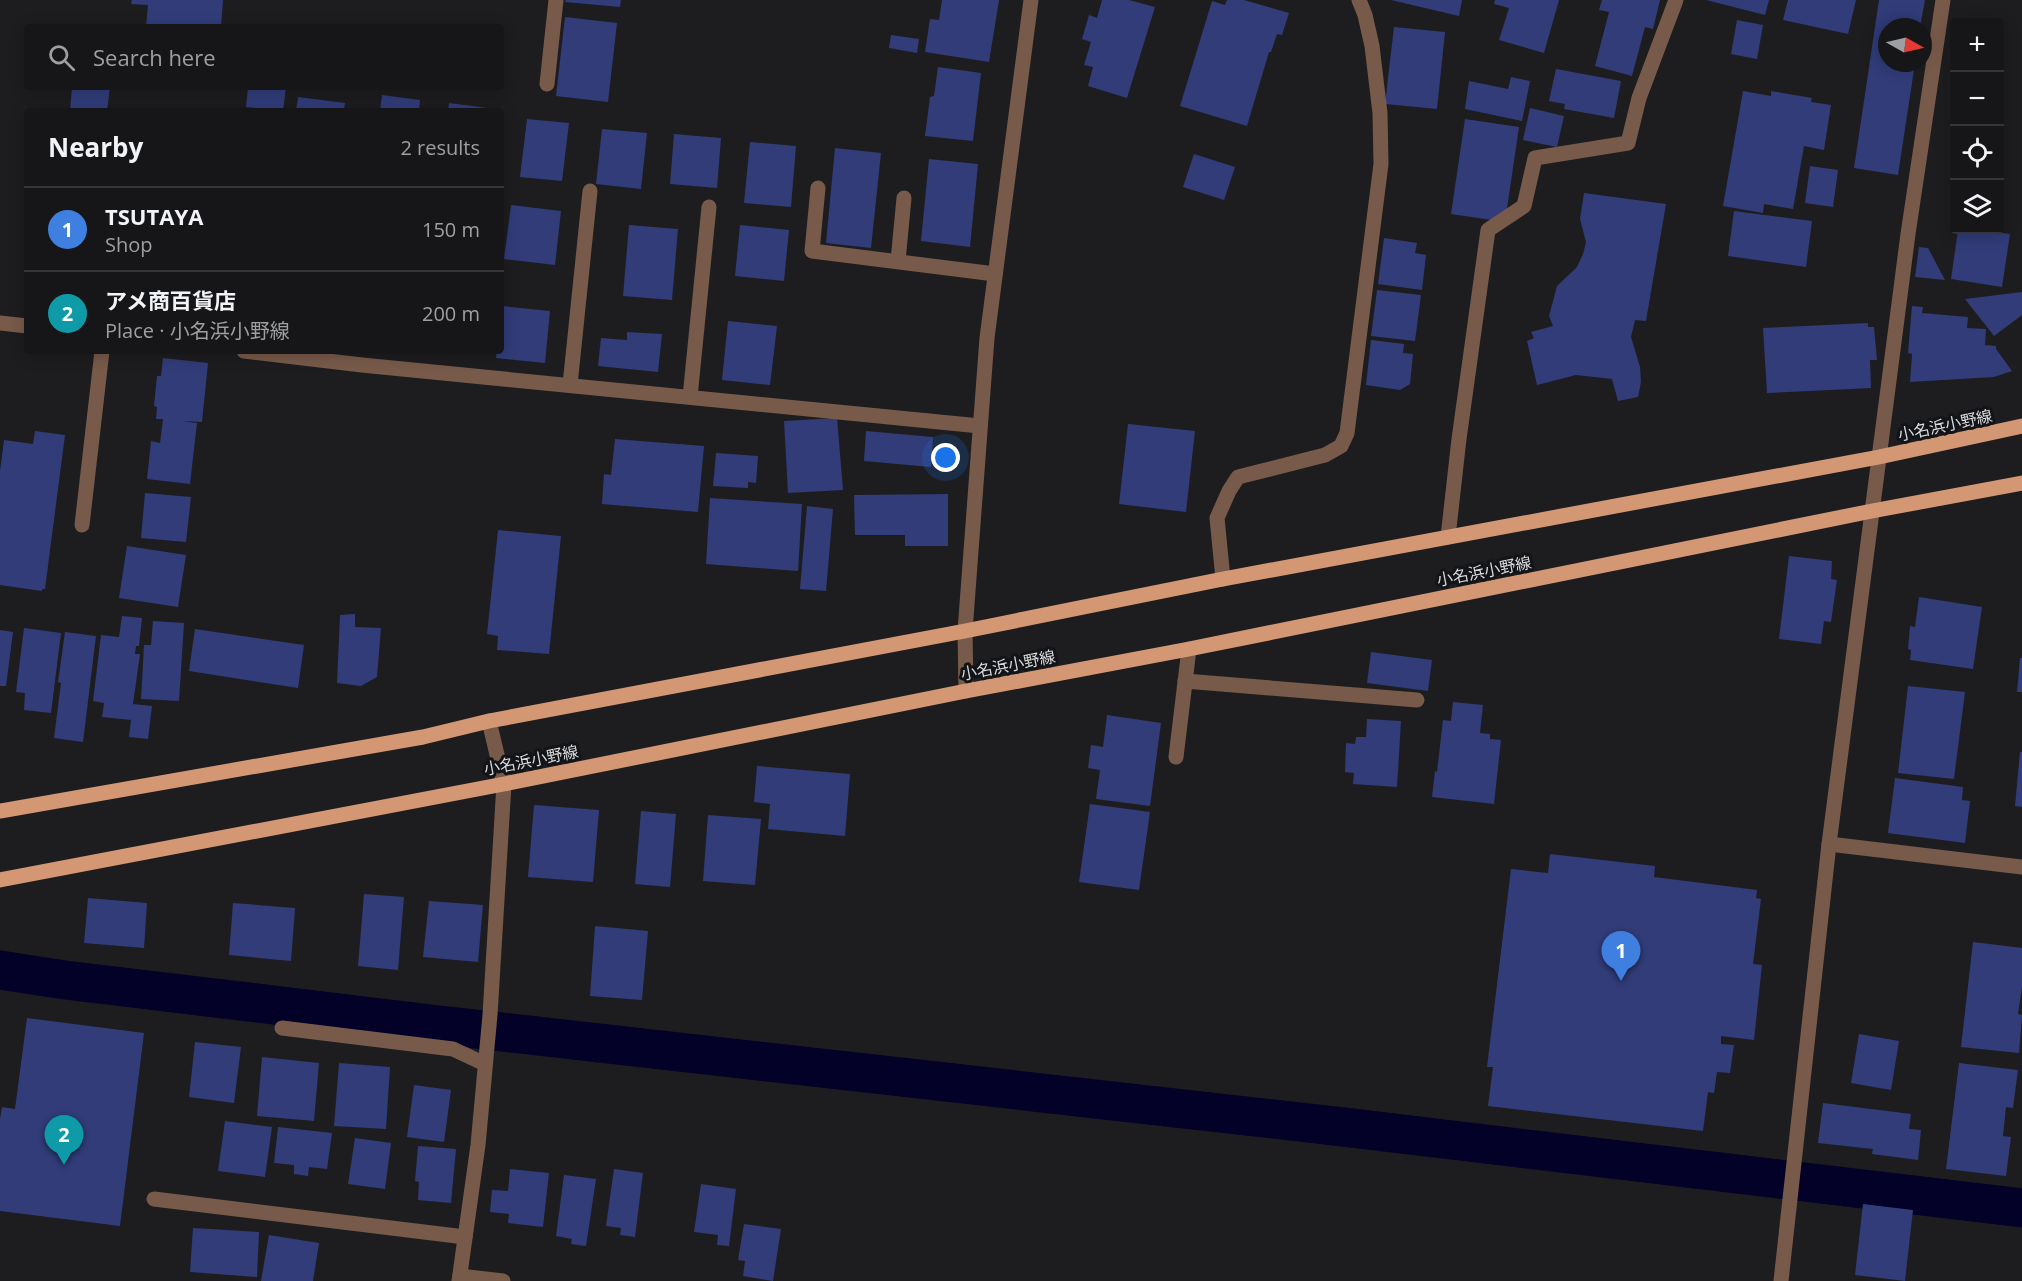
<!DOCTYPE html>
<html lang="en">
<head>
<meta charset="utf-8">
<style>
	body { margin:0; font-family:"Open Sans","Noto Sans JP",sans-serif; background:#232325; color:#f1f3f6 }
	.controls { position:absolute; right:18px; top:18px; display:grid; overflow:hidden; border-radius:6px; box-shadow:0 3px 15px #0003 }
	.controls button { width:54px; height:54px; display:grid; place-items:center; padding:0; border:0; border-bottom:2px solid #353537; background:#161618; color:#f1f3f6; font:30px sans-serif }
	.compass { position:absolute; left:1878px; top:18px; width:54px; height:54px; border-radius:50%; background:#161618; box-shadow:0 3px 15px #0003; rotate:98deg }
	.you { position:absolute; left:946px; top:458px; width:21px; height:21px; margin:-15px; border:4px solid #fff; border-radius:50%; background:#1a73e8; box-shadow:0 0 0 9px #1a73e833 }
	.badge { display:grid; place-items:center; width:39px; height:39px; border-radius:50%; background:#0b8043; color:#fff; font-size:20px; font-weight:700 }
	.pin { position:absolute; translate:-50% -50px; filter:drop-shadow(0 2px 3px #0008) }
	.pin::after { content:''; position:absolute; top:32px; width:21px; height:18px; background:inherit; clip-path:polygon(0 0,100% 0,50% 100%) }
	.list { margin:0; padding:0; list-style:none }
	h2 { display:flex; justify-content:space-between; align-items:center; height:78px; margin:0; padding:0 24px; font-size:26px }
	h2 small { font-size:20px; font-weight:400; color:#9e9fa2 }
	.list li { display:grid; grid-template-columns:39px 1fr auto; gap:18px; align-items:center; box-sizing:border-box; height:84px; padding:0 24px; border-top:2px solid #353537 }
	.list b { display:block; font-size:22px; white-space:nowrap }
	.list p { margin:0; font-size:20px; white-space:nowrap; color:#9e9fa2 }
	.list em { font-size:20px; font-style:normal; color:#9e9fa2 }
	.icon { flex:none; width:33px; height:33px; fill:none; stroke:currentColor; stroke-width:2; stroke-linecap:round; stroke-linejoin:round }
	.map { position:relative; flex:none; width:2022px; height:1281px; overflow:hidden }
	.search { position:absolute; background:#161618; box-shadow:0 3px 15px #0003; left:24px; top:24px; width:480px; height:66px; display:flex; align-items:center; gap:15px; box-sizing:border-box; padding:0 21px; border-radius:6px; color:#9e9fa2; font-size:22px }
	.panel { position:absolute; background:#161618; box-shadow:0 3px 15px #0003; left:24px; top:108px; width:480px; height:246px; border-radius:6px }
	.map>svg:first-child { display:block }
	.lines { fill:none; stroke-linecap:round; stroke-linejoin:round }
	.canal { stroke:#030128; stroke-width:39 }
	.building { fill:#313c79 }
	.minor { stroke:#785a4a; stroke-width:15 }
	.major { stroke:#d49774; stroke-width:15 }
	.labels { text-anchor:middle; stroke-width:6; stroke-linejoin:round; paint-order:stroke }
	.street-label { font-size:16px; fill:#dadbdd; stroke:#131417 }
</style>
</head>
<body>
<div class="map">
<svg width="2022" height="1281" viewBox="0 0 2022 1281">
	<rect width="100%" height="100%" fill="#1d1d20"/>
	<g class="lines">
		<polyline class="canal" points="0,970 65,980 431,1024 1335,1126 2022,1208"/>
	</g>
	<g class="building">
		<polygon points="132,0 223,0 221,27 146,27 148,5 131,4"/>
		<polygon points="566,0 621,0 620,7 565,2"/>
		<polygon points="942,0 999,0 989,62 925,52 930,19 939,20"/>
		<polygon points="1102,0 1129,0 1155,7 1127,98 1088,86 1093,67 1084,65 1091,42 1082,39 1089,15 1097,18"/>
		<polygon points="1227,0 1244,0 1289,13 1282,35 1277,34 1271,52 1269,52 1247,126 1180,106 1212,1 1225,5"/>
		<polygon points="1391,0 1462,0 1459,16"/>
		<polygon points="1495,0 1559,0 1544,53 1499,40 1509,8 1494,4"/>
		<polygon points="1602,0 1660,0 1653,29 1645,27 1632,76 1595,66 1609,12 1599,10"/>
		<polygon points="1706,0 1769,0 1765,15"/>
		<polygon points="1788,0 1856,0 1848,34 1783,20"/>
		<polygon points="1879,0 1925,0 1920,27 1887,27 1887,63 1915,63 1898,175 1854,168"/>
		<polygon points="565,17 617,23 608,102 556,96"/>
		<polygon points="1737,20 1763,25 1757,59 1731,54"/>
		<polygon points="1394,27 1445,32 1437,109 1385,104"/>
		<polygon points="891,35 919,39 917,53 889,48"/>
		<polygon points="938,67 981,73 973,141 925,136 930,97 934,96"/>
		<polygon points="1556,69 1621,81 1614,118 1564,109 1565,104 1549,101"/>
		<polygon points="1511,77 1530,81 1522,121 1465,109 1469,81 1508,89"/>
		<polygon points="72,87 110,87 107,111 70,111"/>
		<polygon points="248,87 286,87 283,111 246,107"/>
		<polygon points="1743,91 1771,96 1771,91 1812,98 1811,102 1831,105 1824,150 1804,146 1793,209 1764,204 1763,213 1723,206"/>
		<polygon points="382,95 420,100 419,111 380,111"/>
		<polygon points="298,97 345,103 344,111 296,111"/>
		<polygon points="449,103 496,109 495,111 448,111"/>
		<polygon points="1530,108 1564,116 1557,147 1523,140"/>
		<polygon points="527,119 569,123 562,181 520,177"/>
		<polygon points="1465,119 1519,127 1505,222 1451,214"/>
		<polygon points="602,129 647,133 641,189 596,184"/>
		<polygon points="674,134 721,138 717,188 670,184"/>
		<polygon points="750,142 796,146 791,207 744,203"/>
		<polygon points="835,148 881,153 871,248 826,243"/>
		<polygon points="1194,154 1235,167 1224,200 1183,187"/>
		<polygon points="929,159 978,164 970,247 921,241"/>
		<polygon points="1810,166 1838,170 1833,207 1805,203"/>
		<polygon points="1584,193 1666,204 1646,321 1635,320 1631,337 1640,367 1641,382 1638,397 1618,401 1612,379 1576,375 1537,385 1527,341 1534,338 1531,332 1553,326 1549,316 1557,286 1577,267 1583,254 1586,242 1580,219"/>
		<polygon points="511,205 561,211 555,265 504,259"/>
		<polygon points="1734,211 1812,221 1806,267 1728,256"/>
		<polygon points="629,225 678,229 672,300 623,296"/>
		<polygon points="740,225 789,230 784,281 735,276"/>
		<polygon points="1958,230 1979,230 2010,234 2002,287 1951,279"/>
		<polygon points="1384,238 1417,243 1415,253 1426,255 1422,290 1378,284"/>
		<polygon points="1919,247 1928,248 1945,280 1915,277"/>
		<polygon points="1377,290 1421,295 1415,341 1371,336"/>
		<polygon points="2022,292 2022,315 1994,336 1965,299"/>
		<polygon points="502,306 550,311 545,363 496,358 497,351 501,351"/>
		<polygon points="1912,306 1923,307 1922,313 1968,317 1967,328 1986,329 1985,345 1996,346 1996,349 2012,371 1994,377 1910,382 1912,354 1908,353"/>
		<polygon points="728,321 777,326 770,385 722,380"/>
		<polygon points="1868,323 1868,327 1874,327 1877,360 1870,360 1871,388 1767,393 1763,328"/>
		<polygon points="627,332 662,334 658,372 598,366 601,338 627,340"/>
		<polygon points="1371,340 1404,344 1403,353 1413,354 1410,384 1400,390 1366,385"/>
		<polygon points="163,358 208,363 202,422 182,421 197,423 190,484 147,479 151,441 160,443 163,419 156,419 157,407 154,406 157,376 161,376"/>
		<polygon points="837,418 843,490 788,493 784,421"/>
		<polygon points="1128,424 1195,431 1186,512 1119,504"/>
		<polygon points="35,431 65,435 45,589 42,589 42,591 0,585 0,471 4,440 33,444"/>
		<polygon points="866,431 933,437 931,467 864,461"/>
		<polygon points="615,439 704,446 698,512 602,504 604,474 611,475"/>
		<polygon points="716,453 758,456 756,483 748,482 748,488 713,486"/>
		<polygon points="145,493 191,497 186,542 141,538"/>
		<polygon points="948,494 948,546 905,546 905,535 855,535 854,495"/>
		<polygon points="710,498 802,504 798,571 706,564"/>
		<polygon points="807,506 833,509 826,591 800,589"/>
		<polygon points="498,530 561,536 549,654 497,650 498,636 487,634"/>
		<polygon points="127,546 186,555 178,607 119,598"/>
		<polygon points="1789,556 1832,561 1831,579 1837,580 1831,622 1824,621 1821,644 1779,639"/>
		<polygon points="1919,597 1982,607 1973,669 1910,660 1911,650 1908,649 1910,626 1915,627"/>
		<polygon points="355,614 355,627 381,628 377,677 361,686 337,683 340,615"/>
		<polygon points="122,616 142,618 139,646 136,646 135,654 140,654 133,704 152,706 148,739 129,737 131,720 102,717 104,703 93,701 101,635 119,637"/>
		<polygon points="153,621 184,623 179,701 141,699 144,645 151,645"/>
		<polygon points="24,628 61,633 51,713 24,710 25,693 16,692"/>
		<polygon points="195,629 304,645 298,688 189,671"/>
		<polygon points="0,630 13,632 6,686 0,686"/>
		<polygon points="65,632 96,636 83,742 54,738 61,683 58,682"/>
		<polygon points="1371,652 1432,660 1428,691 1367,683"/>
		<polygon points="2020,658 2022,658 2022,692 2017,692"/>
		<polygon points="1908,686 1965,692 1954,779 1898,773"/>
		<polygon points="1453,702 1483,705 1480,733 1490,734 1490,739 1501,740 1494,804 1432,797 1435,771 1437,772 1443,720 1451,721"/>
		<polygon points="1107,715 1161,723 1150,806 1096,799 1100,770 1088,768 1091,745 1103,747"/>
		<polygon points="1367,719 1401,721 1397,787 1353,784 1354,773 1345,772 1346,743 1355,744 1356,737 1366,737"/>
		<polygon points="2020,752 2022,752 2022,807 2015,806"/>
		<polygon points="757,766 850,774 845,836 768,829 770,804 754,802"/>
		<polygon points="1895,778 1963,787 1962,800 1970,801 1965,843 1888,833"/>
		<polygon points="1090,804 1150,812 1139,890 1079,882"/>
		<polygon points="534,805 599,810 593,882 528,877"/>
		<polygon points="641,811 676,814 670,887 635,884"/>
		<polygon points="708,815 761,819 755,885 703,881"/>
		<polygon points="1550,854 1655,866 1654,877 1757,890 1756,898 1761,899 1753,964 1762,965 1754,1040 1721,1036 1721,1044 1734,1045 1730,1073 1717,1072 1714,1093 1708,1092 1703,1131 1488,1106 1493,1067 1487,1067 1511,869 1548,873"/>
		<polygon points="364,894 404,897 398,970 358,966"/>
		<polygon points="88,898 147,903 144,948 84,943"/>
		<polygon points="429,901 483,905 478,962 423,957"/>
		<polygon points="233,903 295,908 291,961 229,955"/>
		<polygon points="595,926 648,931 642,1000 590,996"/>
		<polygon points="1973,942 2022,948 2022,987 2018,1014 2022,1015 2019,1053 1961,1047"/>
		<polygon points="27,1018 144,1033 120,1226 0,1211 0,1119 2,1107 15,1109"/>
		<polygon points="1859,1034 1899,1041 1891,1090 1851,1083"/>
		<polygon points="195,1042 241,1047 234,1103 189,1097"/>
		<polygon points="262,1057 319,1063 314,1121 257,1116"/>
		<polygon points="339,1063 390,1067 386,1129 334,1126"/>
		<polygon points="1959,1063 2018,1070 2013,1108 2006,1107 2003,1136 2011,1137 2006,1176 1946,1169"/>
		<polygon points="414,1085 451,1090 444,1142 407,1137"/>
		<polygon points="1823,1103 1911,1114 1909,1129 1921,1130 1918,1160 1872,1154 1873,1149 1818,1143"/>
		<polygon points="225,1121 272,1127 265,1177 218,1171"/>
		<polygon points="278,1127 332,1133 327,1169 309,1167 308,1176 294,1174 294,1165 274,1163"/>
		<polygon points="355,1138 391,1143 385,1189 348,1184"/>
		<polygon points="418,1146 456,1149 451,1203 418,1200 419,1182 415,1181"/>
		<polygon points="510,1169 549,1173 543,1227 508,1223 509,1214 490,1212 492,1190 508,1191"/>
		<polygon points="614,1169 643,1173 635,1237 620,1235 621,1228 606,1226"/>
		<polygon points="564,1175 596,1179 586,1246 571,1244 572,1239 556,1236"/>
		<polygon points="701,1184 736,1189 729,1246 717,1245 718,1235 694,1232"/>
		<polygon points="1863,1204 1913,1210 1905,1281 1855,1275"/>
		<polygon points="744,1224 781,1229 773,1281 743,1276 745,1261 738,1260"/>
		<polygon points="193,1228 259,1232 257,1277 190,1272"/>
		<polygon points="269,1235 319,1243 313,1281 261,1281"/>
	</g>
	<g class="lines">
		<g class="minor">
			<polyline points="547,84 556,0"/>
			<polyline points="818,188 812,251 995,274"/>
			<polyline points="898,261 904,198"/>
			<polyline points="0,323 27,326"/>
			<polyline points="244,351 362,365 980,426"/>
			<polyline points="570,385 590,191"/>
			<polyline points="690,397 709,207"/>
			<polyline points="82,525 102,351"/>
			<polyline points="1448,537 1459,439 1488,230 1524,206 1535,158 1628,143 1639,98 1676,0"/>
			<polyline points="1223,579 1217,518 1229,491 1238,477 1325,455 1341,446 1347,433 1381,164 1380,113 1372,46 1365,15 1359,0"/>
			<polyline points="1185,681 1417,700"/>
			<polyline points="966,691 965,631 987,338 1031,0"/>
			<polyline points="1176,757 1189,649"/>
			<polyline points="1829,844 2022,867"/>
			<polyline points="282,1028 453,1049 485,1064"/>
			<polyline points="154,1199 465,1237"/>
			<polyline points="460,1276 503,1281"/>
			<polyline points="459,1281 478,1145 490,1015 504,784 489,721"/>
			<polyline points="1781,1281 1829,844 1908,234 1943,0"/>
		</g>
		<g class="major">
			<polyline points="0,811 423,737 489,721 965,631 1223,579 1879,457 2022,426"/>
			<polyline points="0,880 504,784 966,691 1189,649 1872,511 2022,483"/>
		</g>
	</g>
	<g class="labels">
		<g class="street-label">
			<text transform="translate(1945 425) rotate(-12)" y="6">小名浜小野線</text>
			<text transform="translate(1484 571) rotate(-11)" y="6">小名浜小野線</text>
			<text transform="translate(1008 665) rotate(-11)" y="6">小名浜小野線</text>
			<text transform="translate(531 760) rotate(-11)" y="6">小名浜小野線</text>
		</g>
	</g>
</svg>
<div class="controls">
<button>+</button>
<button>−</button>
<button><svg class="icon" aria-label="locate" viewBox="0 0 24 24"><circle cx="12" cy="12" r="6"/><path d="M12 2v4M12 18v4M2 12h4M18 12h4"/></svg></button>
<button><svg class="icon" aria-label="layers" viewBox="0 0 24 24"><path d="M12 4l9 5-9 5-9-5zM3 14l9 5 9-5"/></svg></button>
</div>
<svg class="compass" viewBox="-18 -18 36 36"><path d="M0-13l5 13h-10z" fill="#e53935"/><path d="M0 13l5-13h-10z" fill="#9e9fa2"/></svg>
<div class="you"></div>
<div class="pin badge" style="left:1621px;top:981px;background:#3f7fe0">1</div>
<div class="pin badge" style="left:64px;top:1165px;background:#0f9aa8">2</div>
<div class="search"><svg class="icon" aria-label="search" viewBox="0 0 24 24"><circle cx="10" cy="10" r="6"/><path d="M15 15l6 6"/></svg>Search here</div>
<section class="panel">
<h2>Nearby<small>2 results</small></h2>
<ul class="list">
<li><span class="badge" style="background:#3f7fe0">1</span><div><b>TSUTAYA</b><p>Shop</p></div><em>150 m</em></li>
<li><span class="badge" style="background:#0f9aa8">2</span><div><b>アメ商百貨店</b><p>Place · 小名浜小野線</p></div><em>200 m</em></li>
</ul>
</section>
</div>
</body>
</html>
